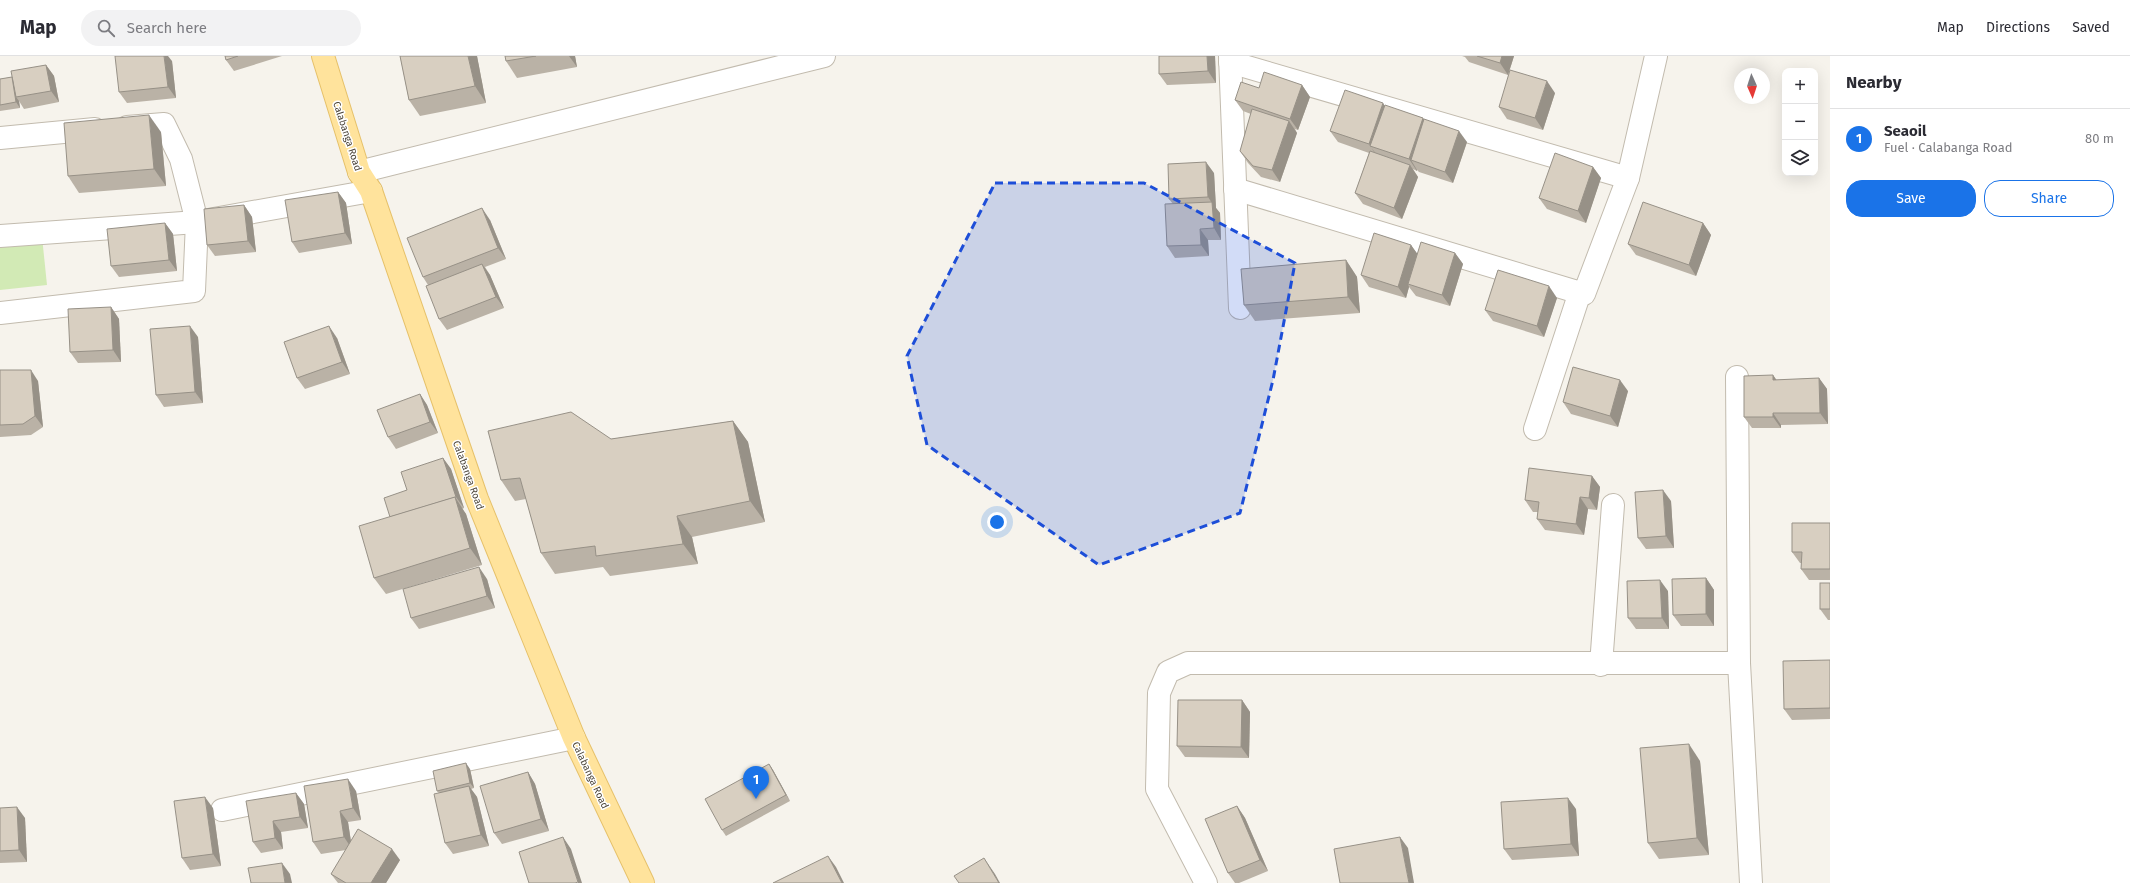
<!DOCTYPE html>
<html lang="en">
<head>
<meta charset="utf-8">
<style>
	body { margin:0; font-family:"Fira Sans",sans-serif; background:#f2f2f3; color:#2b2b33 }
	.controls { position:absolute; right:12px; top:12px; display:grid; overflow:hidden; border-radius:8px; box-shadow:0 4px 16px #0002 }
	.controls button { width:36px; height:36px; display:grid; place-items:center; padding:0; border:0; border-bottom:1px solid #e1e1e2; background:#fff; color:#2b2b33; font:20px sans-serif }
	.compass { position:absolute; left:1734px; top:12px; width:36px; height:36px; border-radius:50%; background:#fff; box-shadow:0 4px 16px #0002; rotate:177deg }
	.you { position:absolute; left:997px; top:466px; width:14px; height:14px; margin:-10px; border:3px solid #fff; border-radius:50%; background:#1a73e8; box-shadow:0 0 0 6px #1a73e833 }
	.badge { display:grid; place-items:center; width:26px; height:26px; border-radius:50%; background:#1a73e8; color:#fff; font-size:13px; font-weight:700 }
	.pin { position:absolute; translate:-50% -33px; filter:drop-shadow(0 1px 2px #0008) }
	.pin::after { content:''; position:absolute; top:21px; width:14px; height:12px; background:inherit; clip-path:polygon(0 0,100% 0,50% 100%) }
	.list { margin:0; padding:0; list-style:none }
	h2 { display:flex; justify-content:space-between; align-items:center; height:52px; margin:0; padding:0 16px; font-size:17px }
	h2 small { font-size:13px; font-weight:400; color:#7c7c81 }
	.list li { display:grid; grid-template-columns:26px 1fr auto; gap:12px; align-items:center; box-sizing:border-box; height:60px; padding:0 16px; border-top:1px solid #e1e1e2 }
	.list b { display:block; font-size:15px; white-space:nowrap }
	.list p { margin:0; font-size:13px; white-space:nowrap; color:#7c7c81 }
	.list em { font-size:13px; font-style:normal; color:#7c7c81 }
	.actions { display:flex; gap:8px; padding:12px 16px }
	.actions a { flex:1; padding:9px 0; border:1px solid #1a73e8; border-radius:16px; text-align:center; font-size:14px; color:#1a73e8 }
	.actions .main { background:#1a73e8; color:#fff }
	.icon { flex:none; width:22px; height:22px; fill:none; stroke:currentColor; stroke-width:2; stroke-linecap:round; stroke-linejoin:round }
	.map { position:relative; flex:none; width:1830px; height:827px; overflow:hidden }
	header { display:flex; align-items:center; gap:24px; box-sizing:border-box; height:56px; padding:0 20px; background:#fff; border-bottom:1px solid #e1e1e2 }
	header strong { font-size:19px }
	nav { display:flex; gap:22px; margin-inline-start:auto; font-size:14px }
	.search { width:280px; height:36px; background:#f2f2f3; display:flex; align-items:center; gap:10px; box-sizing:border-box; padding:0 14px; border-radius:22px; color:#7c7c81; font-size:15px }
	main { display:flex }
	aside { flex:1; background:#fff }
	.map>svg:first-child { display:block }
	.green { fill:#d2eab5 }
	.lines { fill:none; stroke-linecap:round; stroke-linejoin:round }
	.minor-casing { stroke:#c2bbae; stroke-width:24 }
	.major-casing { stroke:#e6c16a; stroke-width:24 }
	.minor { stroke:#fff; stroke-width:22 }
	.major { stroke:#ffe39c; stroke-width:22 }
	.wall { fill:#bab2a6 }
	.shaded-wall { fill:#979187 }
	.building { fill:#d8cfc1; stroke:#979187 }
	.marked { fill:#1d4ed8; fill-opacity:0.2; stroke:#1d4ed8; stroke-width:3; stroke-dasharray:8 5; stroke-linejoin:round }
	.labels { text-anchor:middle; stroke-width:3; stroke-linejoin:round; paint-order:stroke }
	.street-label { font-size:10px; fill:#4b4439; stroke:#fff }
</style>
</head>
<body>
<header>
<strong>Map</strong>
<div class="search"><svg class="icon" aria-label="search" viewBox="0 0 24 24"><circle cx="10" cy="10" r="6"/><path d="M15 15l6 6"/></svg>Search here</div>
<nav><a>Map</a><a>Directions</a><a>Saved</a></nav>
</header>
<main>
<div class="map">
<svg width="1830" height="827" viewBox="0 0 1830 827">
	<rect width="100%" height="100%" fill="#f6f3ec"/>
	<polygon class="green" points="41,171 47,229 0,234 0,175"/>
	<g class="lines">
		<g class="minor-casing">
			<g id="minor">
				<polyline points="1230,0 1240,252"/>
				<polyline points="1230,6 1628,122"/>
				<polyline points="0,82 95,73"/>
				<polyline points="359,116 824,0"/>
				<polyline points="1235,133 1584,238 1628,122 1656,0"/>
				<polyline points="0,180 197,166 371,135"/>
				<polyline points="0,257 194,235 197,166 181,103 164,68 127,71"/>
				<polyline points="1737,321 1739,607 1751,827"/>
				<polyline points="1535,373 1580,236"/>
				<polyline points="1601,609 1613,449"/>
				<polyline points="222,754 574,682"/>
				<polyline points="1206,827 1157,733 1159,637 1168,616 1188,607 1739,607"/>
			</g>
		</g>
		<g class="major-casing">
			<polyline id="major" points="323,0 359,116 371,135 477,443 574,682 643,827"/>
		</g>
		<use href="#minor" class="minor"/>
		<use href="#major" class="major"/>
	</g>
	<g class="wall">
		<polygon points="225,0 282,0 234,15 226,4"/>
		<polygon points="400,0 477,0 486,47 420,60 409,44"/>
		<polygon points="505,0 575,0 577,11 517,22 506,5"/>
		<polygon points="1159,0 1215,0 1216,27 1167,29 1159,18"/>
		<polygon points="1462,0 1514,0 1508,19 1469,6 1465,1"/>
		<polygon points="172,5 176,42 127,47 119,36"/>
		<polygon points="46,9 54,20 59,46 24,53 19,45 20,52 0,55 0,23 12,21"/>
		<polygon points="1302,29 1310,41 1298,74 1295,73 1297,77 1280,126 1261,121 1248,107 1240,95 1251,58 1243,55 1235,44 1259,32"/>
		<polygon points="1555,37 1543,74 1507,63 1499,51"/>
		<polygon points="1385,50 1423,62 1424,64 1467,86 1453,127 1419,116 1417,114 1417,115 1413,113 1418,121 1402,163 1363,148 1355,137 1369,97 1338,86 1330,75"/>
		<polygon points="161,76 166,130 79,137 68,120"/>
		<polygon points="1593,111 1601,122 1586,167 1547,153 1539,142"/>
		<polygon points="1214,117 1216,152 1220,157 1221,184 1208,184 1209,200 1175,202 1167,190 1173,148 1169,143"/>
		<polygon points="338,136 346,147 352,188 299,197 292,186"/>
		<polygon points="244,149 252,161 256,196 215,200 207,189"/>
		<polygon points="490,164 506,203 485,211 490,219 504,252 447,274 439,263 428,229 423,221"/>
		<polygon points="165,167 173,178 177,215 119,221 111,210"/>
		<polygon points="1703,167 1711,179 1696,220 1636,199 1628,188"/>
		<polygon points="1411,189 1417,198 1455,197 1463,208 1450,250 1416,240 1409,231 1406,242 1369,231 1361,219"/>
		<polygon points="1346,204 1357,221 1360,257 1255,265 1244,249"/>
		<polygon points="1557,242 1544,281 1493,265 1485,254"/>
		<polygon points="111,251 119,263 121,306 78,307 70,296"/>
		<polygon points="198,281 203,347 164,351 156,339"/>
		<polygon points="337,282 350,318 305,333 297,322"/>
		<polygon points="0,314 38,325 43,371 31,379 0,381"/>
		<polygon points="1773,319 1776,324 1819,322 1827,333 1828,368 1781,369 1781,372 1752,372 1744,361"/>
		<polygon points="1628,335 1618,371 1571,358 1563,346"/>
		<polygon points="420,338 427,349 438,377 396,393 388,381"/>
		<polygon points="733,365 748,386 765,466 692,481 698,508 610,520 603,511 555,518 541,497 526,443 515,445 501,424 611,383"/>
		<polygon points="443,402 451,413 464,452 462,453 466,458 482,509 386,538 374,522 407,434"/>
		<polygon points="1592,420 1600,431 1597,454 1588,453 1584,479 1545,474 1537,463 1538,456 1533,456 1525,444"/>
		<polygon points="1671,445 1674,492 1646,493 1638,482"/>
		<polygon points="1830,467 1830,524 1809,524 1801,513 1802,507 1800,507 1792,496"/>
		<polygon points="1706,522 1714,534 1714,570 1681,570 1673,559"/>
		<polygon points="487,523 495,552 419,573 411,562"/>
		<polygon points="1830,527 1830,564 1828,564 1820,553"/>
		<polygon points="1668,535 1669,573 1636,573 1628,562"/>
		<polygon points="1830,604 1830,663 1792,664 1784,653"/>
		<polygon points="1242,644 1250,656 1249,702 1185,701 1177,690"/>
		<polygon points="1700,705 1709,799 1659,803 1648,787"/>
		<polygon points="769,708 773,714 790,745 726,780 722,774"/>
		<polygon points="470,713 474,732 471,733 477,741 489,790 453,798 445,787 439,737 437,735"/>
		<polygon points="528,716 535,728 549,775 502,788 494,777"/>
		<polygon points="356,735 361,764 348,766 351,785 400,804 386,827 338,827 331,818 346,794 321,798 313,786"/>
		<polygon points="296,737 304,748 308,772 281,776 283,793 261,797 253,786"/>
		<polygon points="1237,750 1245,762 1268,815 1239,827 1235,827 1228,817"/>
		<polygon points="0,752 25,762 27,806 0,807"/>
		<polygon points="213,752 221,810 190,814 182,802"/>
		<polygon points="1576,753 1579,800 1512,804 1504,793"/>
	</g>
	<g class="shaded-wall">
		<polygon points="164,0 168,0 172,5 176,42 168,31"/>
		<polygon points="468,0 477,0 486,47 475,30"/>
		<polygon points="569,0 575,0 577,11"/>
		<polygon points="1207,0 1215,0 1216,27 1208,15"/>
		<polygon points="1502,0 1514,0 1508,19 1500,7"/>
		<polygon points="46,9 54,20 59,46 51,35"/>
		<polygon points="12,21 16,27 16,41 19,45 20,52 16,46"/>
		<polygon points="1547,25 1555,37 1543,74 1535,62"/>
		<polygon points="1302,29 1310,41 1298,74 1290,63"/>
		<polygon points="1383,47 1391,59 1370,90 1377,99 1376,99 1369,88"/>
		<polygon points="149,59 161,76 166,130 154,113"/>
		<polygon points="1423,62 1431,73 1411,104 1417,114 1417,115 1409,103"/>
		<polygon points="1289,65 1297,77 1280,126 1272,114"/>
		<polygon points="1459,75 1467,86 1453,127 1445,116"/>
		<polygon points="1206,106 1214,117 1216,152 1220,157 1221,184 1214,172 1212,147 1208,141"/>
		<polygon points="1410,109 1418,121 1402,163 1394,152"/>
		<polygon points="1593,111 1601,122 1586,167 1578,155"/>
		<polygon points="338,136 346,147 352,188 345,177"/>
		<polygon points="244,149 252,161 256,196 248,185"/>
		<polygon points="482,152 490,164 506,203 498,192"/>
		<polygon points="165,167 173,178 177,215 169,204"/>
		<polygon points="1703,167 1711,179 1696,220 1689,209"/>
		<polygon points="1200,173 1208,184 1209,200 1201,189"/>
		<polygon points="1411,189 1419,200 1408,228 1409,231 1406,242 1398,231"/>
		<polygon points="1455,197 1463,208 1450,250 1442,239"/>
		<polygon points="1346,204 1357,221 1360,257 1348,241"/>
		<polygon points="482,208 490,219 504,252 496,241"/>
		<polygon points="1549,230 1557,242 1544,281 1537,270"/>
		<polygon points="111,251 119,263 121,306 113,294"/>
		<polygon points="190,270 198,281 203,347 195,336"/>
		<polygon points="329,270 337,282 350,318 342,306"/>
		<polygon points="31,314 38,325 43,371 35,360"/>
		<polygon points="1773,319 1781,330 1773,324"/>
		<polygon points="1819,322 1827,333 1828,368 1820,357"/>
		<polygon points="1620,324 1628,335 1618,371 1610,360"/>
		<polygon points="420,338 427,349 438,377 430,366"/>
		<polygon points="1773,357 1781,369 1781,372 1773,361"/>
		<polygon points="733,365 748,386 765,466 750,445"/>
		<polygon points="443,402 451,413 464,452 456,441"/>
		<polygon points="1592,420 1600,431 1597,454 1589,442"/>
		<polygon points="1663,434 1671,445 1674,492 1666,480"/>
		<polygon points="455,441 466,458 482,509 470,492"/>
		<polygon points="1580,441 1588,453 1584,479 1576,468"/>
		<polygon points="677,460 692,481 698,508 683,488"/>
		<polygon points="479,511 487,523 495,552 487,540"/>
		<polygon points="1706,522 1714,534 1714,570 1706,558"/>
		<polygon points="1660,524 1668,535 1669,573 1662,562"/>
		<polygon points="1242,644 1250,656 1249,702 1241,691"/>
		<polygon points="1689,688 1700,705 1709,799 1697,782"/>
		<polygon points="466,707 470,713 474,732 470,727"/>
		<polygon points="769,708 773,714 790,745 786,739"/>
		<polygon points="528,716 535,728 549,775 541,763"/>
		<polygon points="348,723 356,735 361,764 353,752"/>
		<polygon points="469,730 477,741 489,790 481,779"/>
		<polygon points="296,737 304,748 308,772 300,761"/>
		<polygon points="205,741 213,752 221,810 213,798"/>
		<polygon points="1568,742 1576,753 1579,800 1571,788"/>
		<polygon points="1237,750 1245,762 1268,815 1260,804"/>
		<polygon points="17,751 25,762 27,806 19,794"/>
		<polygon points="340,755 348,766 352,793 344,781"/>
		<polygon points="273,765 281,776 283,793 275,782"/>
		<polygon points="563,781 571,793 582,827 578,827 578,826"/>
		<polygon points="1400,781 1408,792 1414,827 1409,827"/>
		<polygon points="392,793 400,804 386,827 371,827"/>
		<polygon points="828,800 836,811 844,827 842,827"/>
		<polygon points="984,802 995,818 1000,827 999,827"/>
		<polygon points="282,807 290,818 292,827 285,827"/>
	</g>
	<g class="building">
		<polygon points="115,0 164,0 168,31 119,36"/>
		<polygon points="225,0 238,0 226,4"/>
		<polygon points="400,0 468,0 475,30 409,44"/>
		<polygon points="505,0 536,0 506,5"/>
		<polygon points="1159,0 1207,0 1208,15 1159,18"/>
		<polygon points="1477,0 1502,0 1500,7"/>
		<polygon points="46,9 51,35 16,41 11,15"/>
		<polygon points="1510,14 1547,25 1535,62 1499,51"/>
		<polygon points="1264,16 1302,29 1290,63 1235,44 1241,26 1259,32"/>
		<polygon points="12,21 16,46 0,49 0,23"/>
		<polygon points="1345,34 1383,47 1369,88 1330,75"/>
		<polygon points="1385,49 1423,62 1409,103 1370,90"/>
		<polygon points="1252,53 1289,65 1272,114 1253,110 1240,95"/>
		<polygon points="149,59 154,113 68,120 64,67"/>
		<polygon points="1424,63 1459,75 1445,116 1411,104"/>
		<polygon points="1370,95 1410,109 1394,152 1355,137"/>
		<polygon points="1555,97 1593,111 1578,155 1539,142"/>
		<polygon points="1206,106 1208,141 1169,143 1168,108"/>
		<polygon points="338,136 345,177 292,186 285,144"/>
		<polygon points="1212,146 1214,172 1200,173 1201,189 1167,190 1165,148"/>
		<polygon points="1643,146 1703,167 1689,209 1628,188"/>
		<polygon points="244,149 248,185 207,189 204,153"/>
		<polygon points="482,152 498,192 423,221 407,182"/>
		<polygon points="165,167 169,204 111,210 107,173"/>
		<polygon points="1374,177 1411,189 1398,231 1361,219"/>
		<polygon points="1421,186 1455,197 1442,239 1408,228"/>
		<polygon points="1346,204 1348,241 1244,249 1241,213"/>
		<polygon points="482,208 496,241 439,263 426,230"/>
		<polygon points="1498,214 1549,230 1537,270 1485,254"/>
		<polygon points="111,251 113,294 70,296 68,253"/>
		<polygon points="190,270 195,336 156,339 150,273"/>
		<polygon points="329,270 342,306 297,322 284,286"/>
		<polygon points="1573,311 1620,324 1610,360 1563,346"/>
		<polygon points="0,314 31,314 35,360 23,368 0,369"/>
		<polygon points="1773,319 1773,324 1819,322 1820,357 1773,357 1773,361 1744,361 1744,320"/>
		<polygon points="420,338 430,366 388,381 377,354"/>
		<polygon points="571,356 611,383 733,365 750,445 677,460 683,488 596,500 595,490 541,497 520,422 501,424 488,375"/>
		<polygon points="443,402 456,441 390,461 384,442 407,434 401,416"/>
		<polygon points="1529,412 1592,420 1589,442 1580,441 1576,468 1537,463 1539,446 1525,444"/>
		<polygon points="1663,434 1666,480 1638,482 1635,436"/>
		<polygon points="455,441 470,492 374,522 359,470"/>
		<polygon points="1792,467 1830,467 1830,513 1801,513 1802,496 1792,496"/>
		<polygon points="479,511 487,540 411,562 403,533"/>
		<polygon points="1706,522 1706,558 1673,559 1672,523"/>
		<polygon points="1660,524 1662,562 1628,562 1627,525"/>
		<rect x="1820" y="527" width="10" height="26"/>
		<polygon points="1830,604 1830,652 1784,653 1783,605"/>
		<polygon points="1178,644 1242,644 1241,691 1177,690"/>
		<polygon points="1689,688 1697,782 1648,787 1640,692"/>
		<polygon points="466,707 470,727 437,735 433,715"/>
		<polygon points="769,708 786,739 722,774 705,743"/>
		<polygon points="528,716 541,763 494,777 480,730"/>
		<polygon points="348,723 353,752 340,755 344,781 313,786 304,730"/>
		<polygon points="469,730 481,779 445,787 434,738"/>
		<polygon points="296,737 300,761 273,765 275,782 253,786 246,745"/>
		<polygon points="205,741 213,798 182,802 174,745"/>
		<polygon points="1568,742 1571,788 1504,793 1501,746"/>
		<polygon points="1237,750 1260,804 1228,817 1205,763"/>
		<polygon points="17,751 19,794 0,795 0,752"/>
		<polygon points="358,773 392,793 371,827 346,827 331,818"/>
		<polygon points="563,781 578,826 575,827 529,827 519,796"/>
		<polygon points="1400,781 1409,827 1340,827 1334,793"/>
		<polygon points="828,800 842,827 773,827"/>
		<polygon points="984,802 999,827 959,827 954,820"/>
		<polygon points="282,807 285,827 251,827 248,812"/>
	</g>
	<path class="marked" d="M995 127H1144L1295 207 1273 324 1240 457 1099 509 927 389 907 300Z"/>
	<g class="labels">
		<g class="street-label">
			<text transform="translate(348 80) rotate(72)" y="4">Calabanga Road</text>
			<text transform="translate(469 419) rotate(70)" y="4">Calabanga Road</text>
			<text transform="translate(591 719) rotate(65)" y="4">Calabanga Road</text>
		</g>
	</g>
</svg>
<div class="controls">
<button>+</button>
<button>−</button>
<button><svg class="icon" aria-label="layers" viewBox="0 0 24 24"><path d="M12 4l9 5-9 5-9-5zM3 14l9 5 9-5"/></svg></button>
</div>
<svg class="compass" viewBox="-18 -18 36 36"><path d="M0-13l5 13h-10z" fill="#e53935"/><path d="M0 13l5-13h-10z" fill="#7c7c81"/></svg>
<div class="you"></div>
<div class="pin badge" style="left:756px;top:743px">1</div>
</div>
<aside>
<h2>Nearby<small></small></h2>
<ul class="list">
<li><span class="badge">1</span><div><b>Seaoil</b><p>Fuel · Calabanga Road</p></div><em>80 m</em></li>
</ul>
<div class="actions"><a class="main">Save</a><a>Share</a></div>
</aside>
</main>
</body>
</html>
